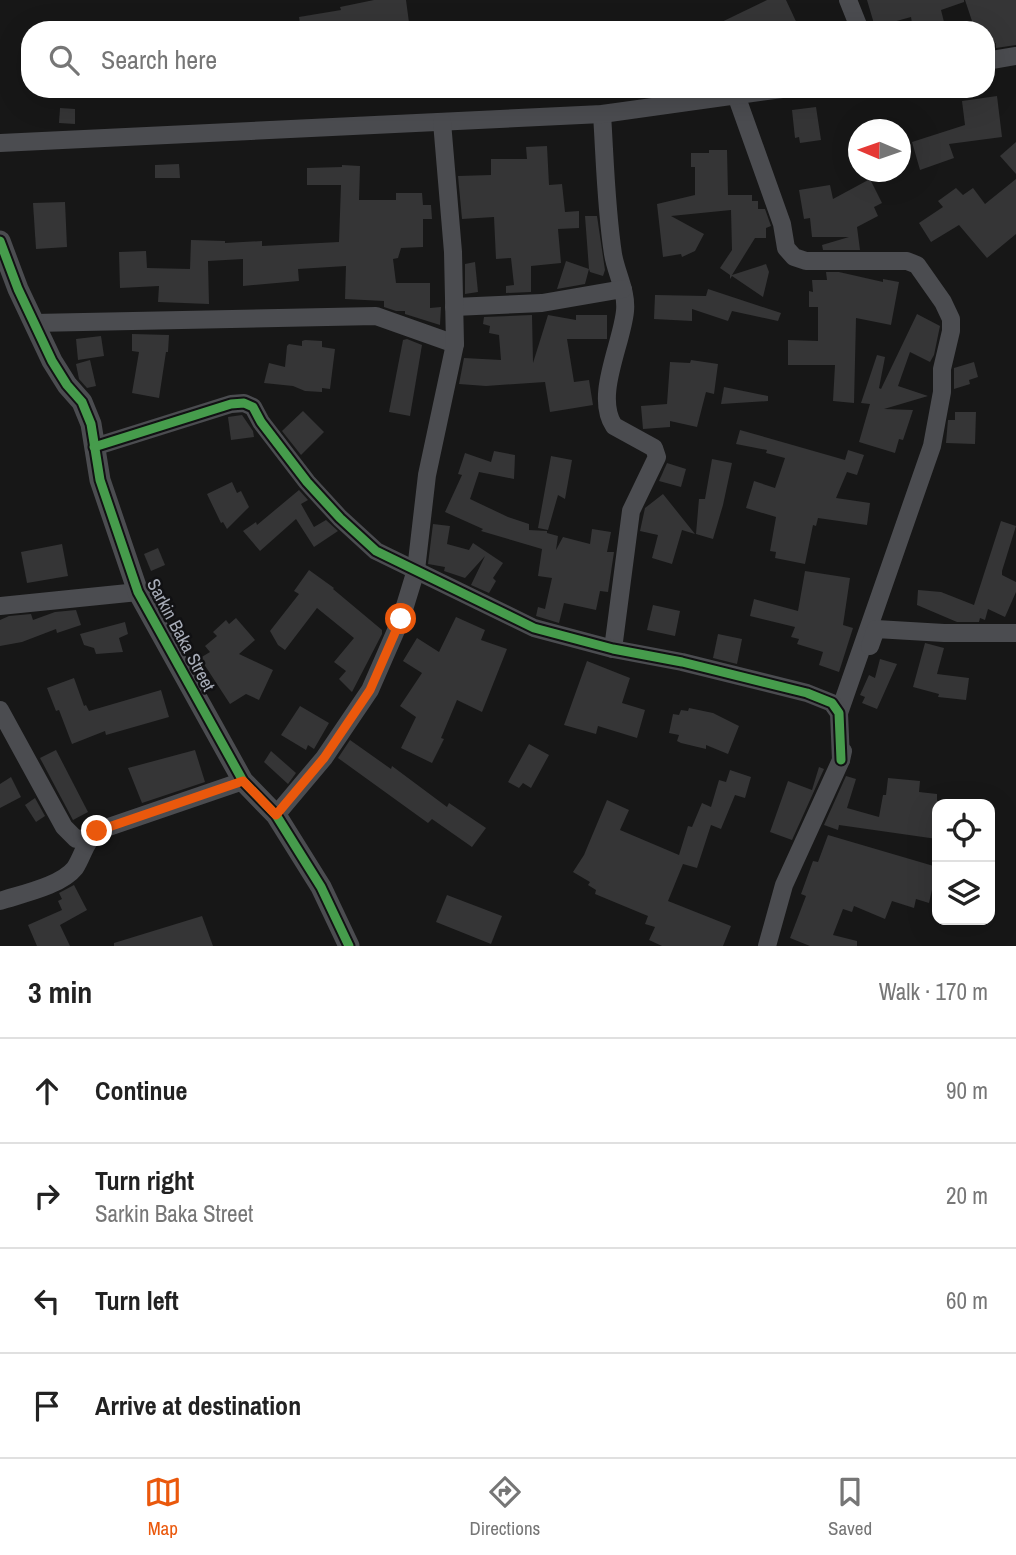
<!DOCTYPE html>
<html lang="en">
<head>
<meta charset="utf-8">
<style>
	body { margin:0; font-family:"Archivo Narrow",sans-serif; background:#f6f6f6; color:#222 }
	.controls { position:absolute; right:21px; bottom:21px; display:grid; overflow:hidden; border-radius:14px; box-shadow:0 7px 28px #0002 }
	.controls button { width:63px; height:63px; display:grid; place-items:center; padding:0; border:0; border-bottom:2px solid #e0e0e0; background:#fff; color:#222; font:35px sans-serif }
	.compass { position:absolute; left:848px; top:119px; width:63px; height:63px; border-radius:50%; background:#fff; box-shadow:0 7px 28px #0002; rotate:272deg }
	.stop { position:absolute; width:21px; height:21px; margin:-16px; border:5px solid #ea580c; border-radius:50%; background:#fff }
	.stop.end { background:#ea580c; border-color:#fff; box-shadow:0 2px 7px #0008 }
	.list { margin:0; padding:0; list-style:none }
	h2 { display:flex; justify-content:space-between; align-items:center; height:91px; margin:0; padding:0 28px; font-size:30px }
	h2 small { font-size:23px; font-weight:400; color:#767676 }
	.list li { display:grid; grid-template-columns:46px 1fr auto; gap:21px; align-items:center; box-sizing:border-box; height:105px; padding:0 28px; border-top:2px solid #e0e0e0 }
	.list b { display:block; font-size:26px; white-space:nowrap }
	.list p { margin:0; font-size:23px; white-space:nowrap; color:#767676 }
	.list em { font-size:23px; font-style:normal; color:#767676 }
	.icon { flex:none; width:38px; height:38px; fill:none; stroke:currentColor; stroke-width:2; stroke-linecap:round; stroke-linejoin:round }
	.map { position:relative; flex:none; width:1016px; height:946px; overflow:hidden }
	.search { position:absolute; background:#fff; box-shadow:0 7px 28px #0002; left:21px; right:21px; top:21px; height:77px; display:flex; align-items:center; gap:18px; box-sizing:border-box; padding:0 24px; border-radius:28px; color:#767676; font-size:26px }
	.sheet { height:511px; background:#fff }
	nav { display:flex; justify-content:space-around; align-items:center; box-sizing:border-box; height:98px; border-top:2px solid #e0e0e0; background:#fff; font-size:19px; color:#767676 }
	nav a { display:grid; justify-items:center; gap:4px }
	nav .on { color:#ea580c }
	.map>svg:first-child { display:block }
	.building { fill:#353536 }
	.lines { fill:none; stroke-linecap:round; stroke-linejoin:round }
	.minor { stroke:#4b4c50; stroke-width:18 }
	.tertiary { stroke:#4b4c50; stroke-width:21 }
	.cycleway-casing { stroke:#111113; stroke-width:13 }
	.cycleway { stroke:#469c4c; stroke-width:9 }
	.route { stroke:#ea580c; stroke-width:9 }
	.labels { text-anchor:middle; stroke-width:5; stroke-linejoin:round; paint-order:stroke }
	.street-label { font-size:18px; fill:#a8adb8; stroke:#111113 }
</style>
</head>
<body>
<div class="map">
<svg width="1016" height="946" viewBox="0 0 1016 946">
	<rect width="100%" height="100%" fill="#171717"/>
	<g class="building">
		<polygon points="374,0 406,0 410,30 301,30 299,17 341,10 340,7"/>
		<polygon points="767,0 786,0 800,30 705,30"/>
		<polygon points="867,0 964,0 964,2 941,10 946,30 913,30 911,17 875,27"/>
		<polygon points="965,0 1016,0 1016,45 996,48 996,43 986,45 986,30 975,30"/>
		<polygon points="997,96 1002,137 949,144 954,158 920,170 912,142 965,125 962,101"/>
		<polygon points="816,107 821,140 800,143 799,137 795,138 792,110"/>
		<polygon points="60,108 75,109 75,124 59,123"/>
		<polygon points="1016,142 1016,174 1000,156"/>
		<polygon points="547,146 549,185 562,184 565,212 579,211 579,228 558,229 561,263 531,266 531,292 506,293 506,286 514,285 511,258 496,259 494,217 462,219 458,176 491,175 491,159 527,159 526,147"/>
		<polygon points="709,150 727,150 728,195 752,195 752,201 758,201 758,209 765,209 771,226 766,228 766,238 755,238 732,275 766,264 769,272 763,297 732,276 730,279 730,275 720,268 732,250 731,210 671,216 704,234 695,251 682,257 681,254 663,257 657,204 695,195 695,167 691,167 691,153 709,153"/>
		<polygon points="179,164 180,178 155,178 155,165"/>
		<polygon points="342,165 360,166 359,200 396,200 396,193 422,193 423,205 431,205 432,219 423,219 423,247 401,248 398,258 393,259 396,283 430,283 430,308 441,307 440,325 405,314 405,311 396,311 384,307 384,301 345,299 346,266 298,269 299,281 243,286 243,259 208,261 209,304 158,302 159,286 120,288 119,252 146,251 147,268 190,269 191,240 225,241 225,243 262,241 262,246 339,242 341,185 307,185 307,168 342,167"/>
		<polygon points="870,179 882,203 874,207 878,216 857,227 860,250 823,250 822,245 849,237 812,237 810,218 804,219 799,190 830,185 833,199"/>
		<polygon points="1016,179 1016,234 987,258 959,225 931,242 919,223 943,207 938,201 956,188 963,195 973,188 985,204"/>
		<polygon points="65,202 67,247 36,249 33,203"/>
		<polygon points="585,216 597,216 605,270 603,276 590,272 589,269 585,284 557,289 566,261 589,269"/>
		<polygon points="475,262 478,292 465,294 465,264"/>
		<polygon points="826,272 839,272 883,282 883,279 899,282 891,325 856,318 854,403 833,401 835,365 788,365 788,340 818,341 818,307 809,307 809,291 813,292 812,280 827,280"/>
		<polygon points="708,289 781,313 778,321 732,311 728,321 692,309 692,321 654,319 655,295 706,296"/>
		<polygon points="917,314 940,326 934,355 930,362 910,352 898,386 928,396 884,409 913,410 903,440 899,439 895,453 859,442 870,404 861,403 877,355 885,357 879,388 881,389"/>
		<polygon points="532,315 533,363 548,315 576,320 576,315 607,315 607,339 567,339 574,382 589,380 593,405 550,412 545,382 486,386 459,384 464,358 501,360 499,335 489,333 490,326 483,324 484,317"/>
		<polygon points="132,334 169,335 168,352 166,352 159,398 132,393 139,352 132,351"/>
		<polygon points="101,336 104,356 78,360 76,339"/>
		<polygon points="407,339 422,345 410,416 389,412 403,340"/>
		<polygon points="305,340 322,341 322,347 335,349 330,389 322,388 322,392 305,391 293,386 264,383 269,363 285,367 287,346 289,344 302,346 302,341"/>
		<polygon points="90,360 96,386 87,388 79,379 76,364"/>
		<polygon points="691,360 718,364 714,394 706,392 697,427 670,421 670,427 643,429 641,406 667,404 670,362 690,363"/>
		<polygon points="974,362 978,377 969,380 970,384 954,389 954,368"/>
		<polygon points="724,387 768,396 768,401 721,404"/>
		<polygon points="303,411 324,432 301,455 282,431"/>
		<polygon points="955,412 976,412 975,444 946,443 948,420 955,420"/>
		<polygon points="242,415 253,431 254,437 231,440 228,417"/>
		<polygon points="740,430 845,460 848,450 864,455 857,475 847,472 836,498 870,503 867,525 818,518 816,526 813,525 805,564 775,558 776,552 770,551 776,517 746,508 754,481 775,488 785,458 766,453 767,450 736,444"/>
		<polygon points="494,451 515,455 514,479 479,472 470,499 508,517 529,524 529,530 547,531 547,533 558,536 556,550 563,537 590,544 592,529 611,532 607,552 614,552 608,592 600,591 596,610 564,603 559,623 536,616 538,607 545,609 552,578 538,576 542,549 481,531 483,529 445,512 462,475 458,474 465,453 491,462"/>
		<polygon points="551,456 572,460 565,499 558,495 548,530 538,528"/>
		<polygon points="712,459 732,463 723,505 713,539 696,534 699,499 705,499"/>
		<polygon points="667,463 686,469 681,487 659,481"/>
		<polygon points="232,482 237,493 241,491 249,507 227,529 223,522 221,523 207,494"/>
		<polygon points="299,490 308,500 301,504 314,527 326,520 338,531 314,547 296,519 260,551 243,531 256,522 257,525"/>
		<polygon points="663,494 695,534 682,530 672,564 652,558 658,535 640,531 645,508"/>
		<polygon points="1001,521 1016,526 1002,571 1002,575 1016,582 1016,592 1005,617 988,609 985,620 980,618 979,622 957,622 917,605 918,590 941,592 974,605"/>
		<polygon points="433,524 450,526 447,544 469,550 473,543 503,563 493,578 496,581 489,593 471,585 485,556 465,578 444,571 445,567 428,564"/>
		<polygon points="62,544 68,576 27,583 21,552"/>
		<polygon points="158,548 165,565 151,571 144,554"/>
		<polygon points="309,570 334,588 333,589 382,630 382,634 352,692 339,679 346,671 334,662 354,638 317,608 285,650 278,645 270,631 299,594 294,591"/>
		<polygon points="805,571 850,578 843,625 853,628 839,672 819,665 823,652 797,644 799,639 791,637 795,627 750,616 754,599 798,611"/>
		<polygon points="653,605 680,611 675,636 647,630"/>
		<polygon points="76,610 81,625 57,633 56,629 22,642 0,646 0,620 9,616 31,614 33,620 55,612"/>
		<polygon points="456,617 485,630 481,640 507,649 482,712 457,700 441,738 444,739 432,763 401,748 416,717 400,706 422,673 403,661 417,638 439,652"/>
		<polygon points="236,618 255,640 239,654 273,670 259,700 246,694 230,704 200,658 210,652 205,646 217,636 213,632 226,620 229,624"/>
		<polygon points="125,622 128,634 119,638 123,652 96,654 94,648 84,645 80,634"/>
		<polygon points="718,634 742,639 737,664 713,658"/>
		<polygon points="925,643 944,648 937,674 969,678 966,700 938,697 939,694 913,687"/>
		<polygon points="880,659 897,664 877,709 862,703 865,697 860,695 869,675 875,678"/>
		<polygon points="587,661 630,678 622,703 645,710 637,738 598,726 596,734 564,725"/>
		<polygon points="74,678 84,706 86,705 89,711 161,690 169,717 106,735 105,731 72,744 59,710 56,711 47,688"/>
		<polygon points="300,706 329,723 314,749 308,745 306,750 281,735"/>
		<polygon points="689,708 713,713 739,726 728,754 706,745 706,749 681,743 677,741 679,735 669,733 673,714 679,715 681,710 688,711"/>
		<polygon points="350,740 391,769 392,766 447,807 449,803 486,828 472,847 432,819 428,823 338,758"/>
		<polygon points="529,744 549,755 531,788 523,783 519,788 508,782"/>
		<polygon points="56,750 88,812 73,820 40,758"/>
		<polygon points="195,750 205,782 142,803 128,768"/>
		<polygon points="271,751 296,773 288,784 264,762"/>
		<polygon points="819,767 824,769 792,840 770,832 788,781 812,790"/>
		<polygon points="730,770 751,777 745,798 735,795 721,829 711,825 697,868 683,864 668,901 731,926 723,946 662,946 649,940 655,927 645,924 648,916 595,894 596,890 588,885 590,882 573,872 584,855 607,800 629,810 620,830 679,855 688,826 692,827 702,803 711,807 719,780 726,782"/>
		<polygon points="846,776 856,779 847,808 879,817 883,795 886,795 888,778 920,781 919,792 937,794 937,839 839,825 838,830 824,825"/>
		<polygon points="11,777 21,797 0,808 0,784"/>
		<polygon points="35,798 45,816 36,822 25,805"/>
		<polygon points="828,835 937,867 929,903 916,899 914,908 892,901 885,919 854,906 852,912 843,909 833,935 857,941 857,946 810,946 790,938 806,896 801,894 813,861 818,862"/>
		<polygon points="74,885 87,910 60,925 70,946 37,946 28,925 62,910 58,901 62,899 59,893"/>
		<polygon points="447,895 502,916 491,944 436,922"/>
		<polygon points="202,916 213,946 114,946 114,943"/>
	</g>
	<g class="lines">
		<g class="minor">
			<polyline points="848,0 860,30"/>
			<polyline points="986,61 1016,56"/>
			<polyline points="736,95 782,224 786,248 794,257 806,261 907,261 917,265 943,302 951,319 951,331 942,369 942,392 932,446 839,713"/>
			<path d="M602 114C605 161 606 208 613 254 616 273 627 291 625 311 622 344 594 396 614 426L654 448 657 457 631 511 613 649"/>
			<polyline points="0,143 602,114 782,89"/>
			<polyline points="454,307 542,303 623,289"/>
			<polyline points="34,323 376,316 455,344"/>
			<polyline points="94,447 231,404 244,403 253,407 261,422 307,482 340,518 376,551 534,628 613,649 682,662 807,693 832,703 839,713 841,760"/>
			<polyline points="0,606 138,592"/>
			<polyline points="870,646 876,629 944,633 1016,633"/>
			<polyline points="0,710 64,827 76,839 89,838"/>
			<polyline points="276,815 324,758 370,690 401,619 416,570 427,475 455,344 453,252 442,122"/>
			<path d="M0 901C21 894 61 886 75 868 83 856 85 841 97 831L243 781"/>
			<polyline points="767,946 784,885 841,760 843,751"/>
		</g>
		<polyline class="tertiary" points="0,241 18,289 52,361 67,385 82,402 91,424 100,480 138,592 243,781 276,815 321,887 349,946"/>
		<g class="cycleway-casing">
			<g id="cycleway">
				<polyline points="0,241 18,289 52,361 67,385 82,402 91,424 100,480 138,592 243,781 276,815 321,887 349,946"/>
				<polyline points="94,447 231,404 244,403 253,407 261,422 307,482 340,518 376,551 534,628 613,649 682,662 807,693 832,703 839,713 841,760"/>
			</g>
		</g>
		<use href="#cycleway" class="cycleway"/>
	</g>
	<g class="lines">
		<polyline class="route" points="97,831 243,781 276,815 324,758 370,690 401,619"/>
	</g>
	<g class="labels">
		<g class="street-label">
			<text transform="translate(181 635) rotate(62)" y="6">Sarkin Baka Street</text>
		</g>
	</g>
</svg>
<div class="controls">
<button><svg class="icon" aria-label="locate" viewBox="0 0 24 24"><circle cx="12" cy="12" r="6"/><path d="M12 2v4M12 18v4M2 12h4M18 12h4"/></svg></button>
<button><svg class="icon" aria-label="layers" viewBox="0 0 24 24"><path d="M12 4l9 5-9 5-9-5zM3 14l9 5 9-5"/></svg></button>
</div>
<svg class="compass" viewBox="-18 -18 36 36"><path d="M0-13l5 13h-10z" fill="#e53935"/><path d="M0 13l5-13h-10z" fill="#767676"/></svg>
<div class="stop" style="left:401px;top:619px"></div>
<div class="stop end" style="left:97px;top:831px"></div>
<div class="search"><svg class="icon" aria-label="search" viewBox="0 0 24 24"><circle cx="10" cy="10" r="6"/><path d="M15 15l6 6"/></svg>Search here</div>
</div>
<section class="sheet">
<h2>3 min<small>Walk · 170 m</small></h2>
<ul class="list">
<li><svg class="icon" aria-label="ahead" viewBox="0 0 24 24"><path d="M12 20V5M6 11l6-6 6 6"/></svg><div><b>Continue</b></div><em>90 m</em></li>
<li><svg class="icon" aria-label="right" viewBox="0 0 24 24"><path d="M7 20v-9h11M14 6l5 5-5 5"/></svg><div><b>Turn right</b><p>Sarkin Baka Street</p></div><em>20 m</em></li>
<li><svg class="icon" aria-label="left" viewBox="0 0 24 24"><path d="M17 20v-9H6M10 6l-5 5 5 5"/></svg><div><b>Turn left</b></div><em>60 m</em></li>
<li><svg class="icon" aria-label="arrive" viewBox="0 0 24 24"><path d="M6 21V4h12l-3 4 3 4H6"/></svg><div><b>Arrive at destination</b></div></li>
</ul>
</section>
<nav>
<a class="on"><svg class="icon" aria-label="map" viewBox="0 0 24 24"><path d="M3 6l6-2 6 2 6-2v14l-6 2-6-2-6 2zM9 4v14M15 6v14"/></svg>Map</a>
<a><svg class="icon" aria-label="directions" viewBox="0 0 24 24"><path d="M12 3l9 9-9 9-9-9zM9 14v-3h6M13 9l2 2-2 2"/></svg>Directions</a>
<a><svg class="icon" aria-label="saved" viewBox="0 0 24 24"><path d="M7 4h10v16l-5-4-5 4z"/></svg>Saved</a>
</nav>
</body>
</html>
